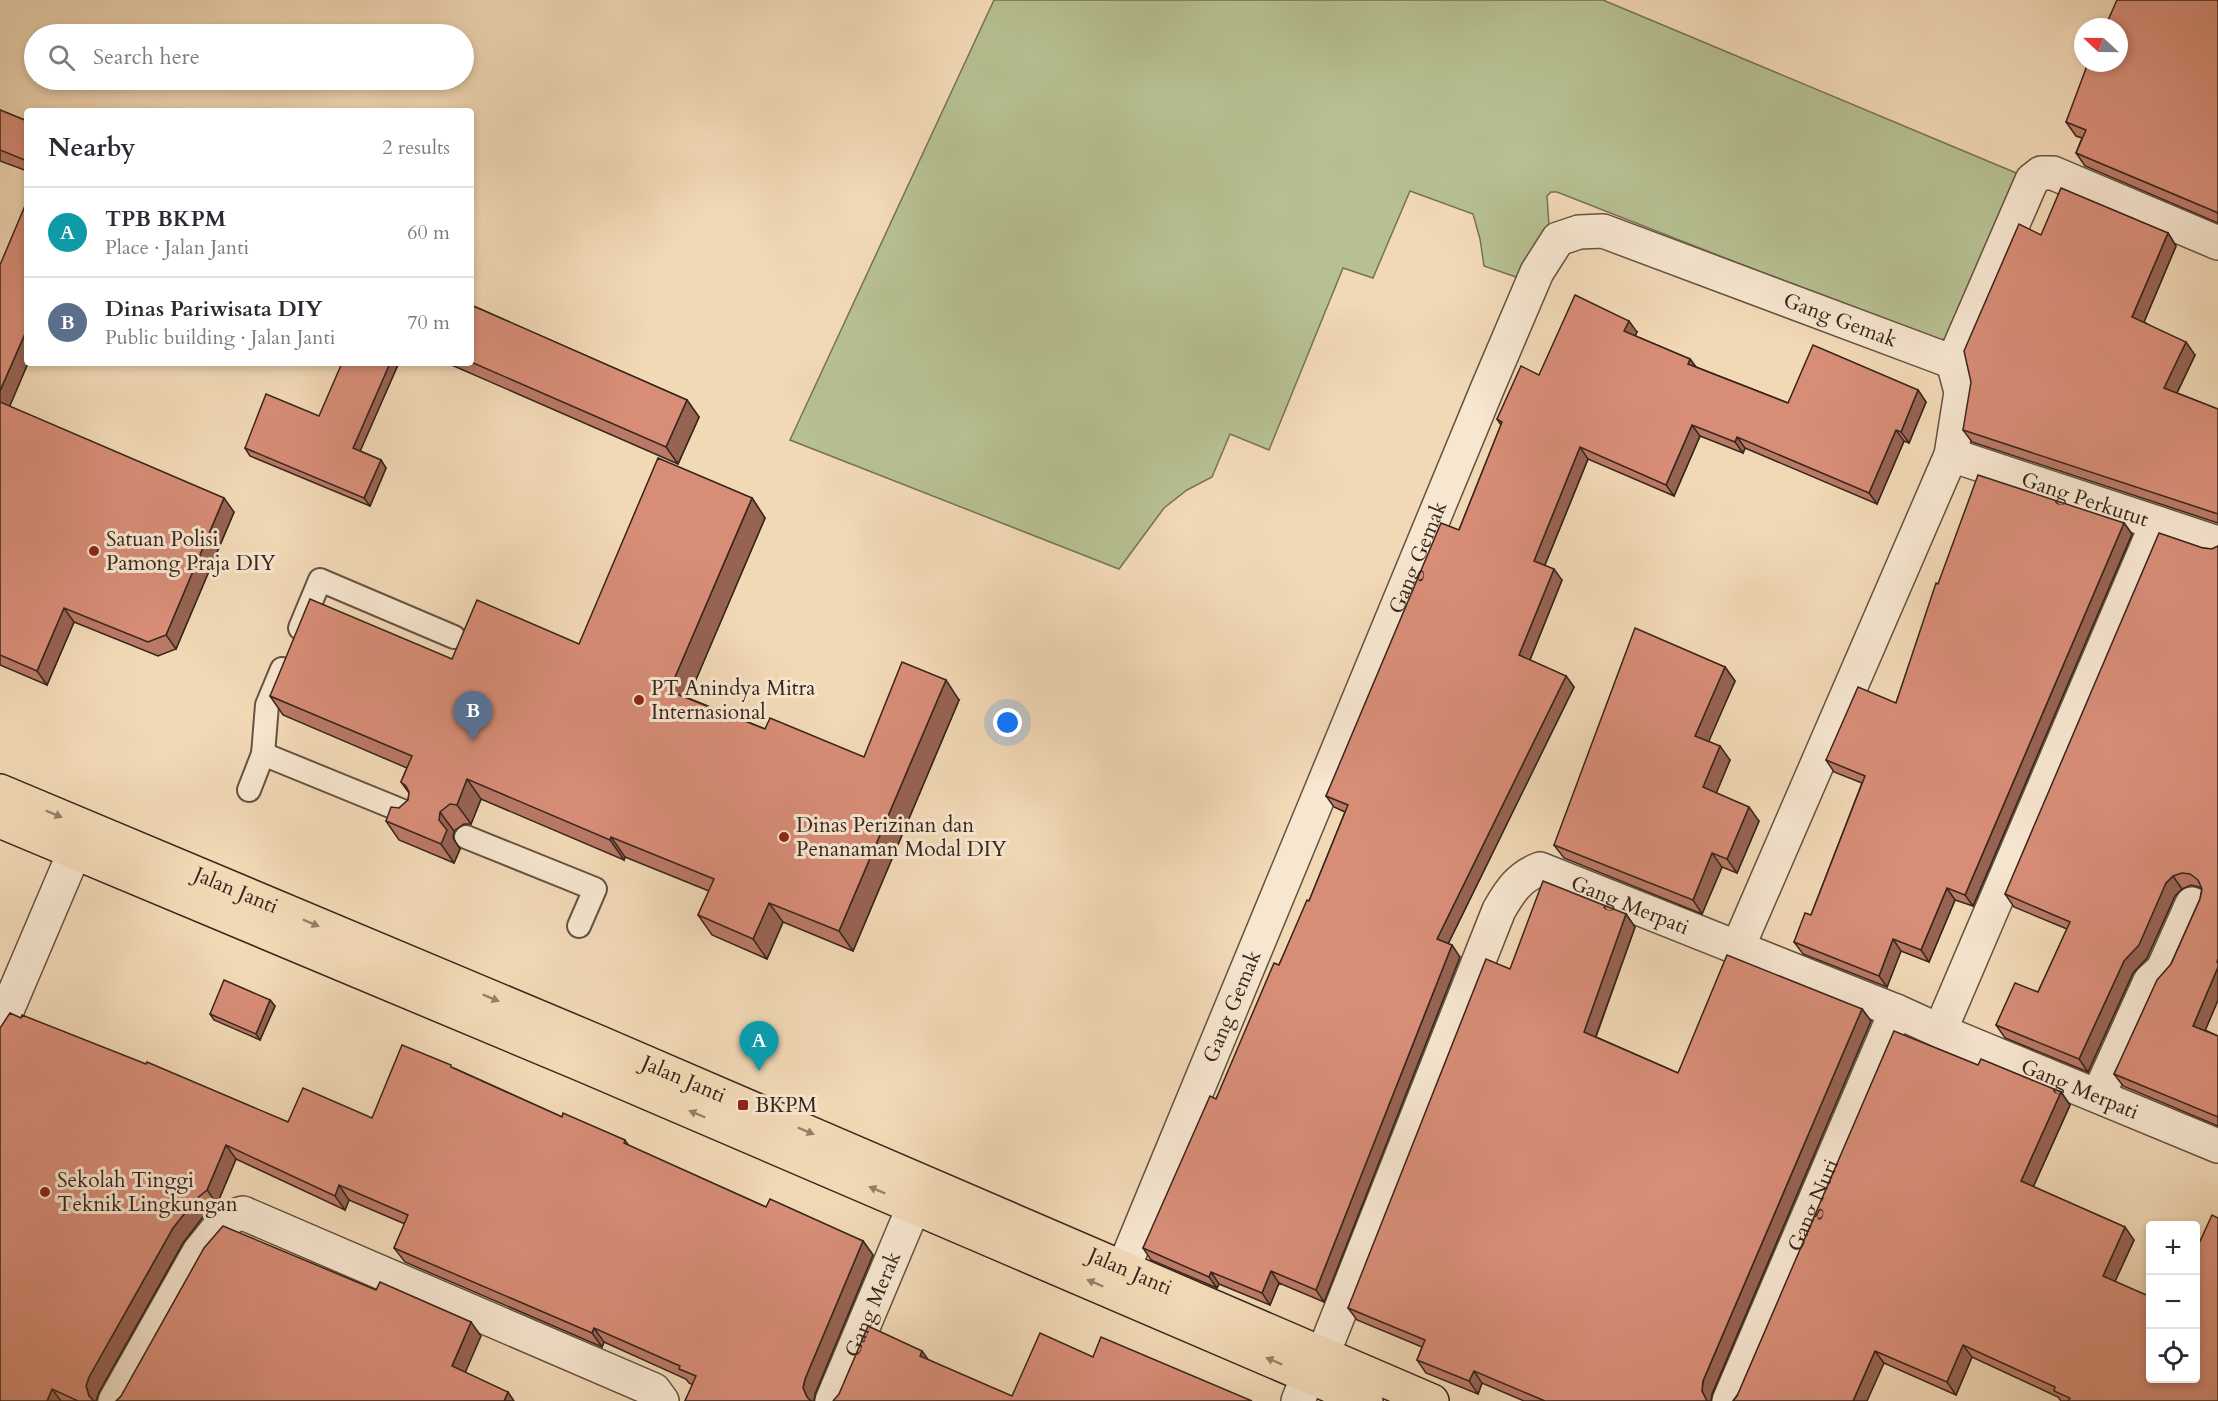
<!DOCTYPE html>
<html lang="en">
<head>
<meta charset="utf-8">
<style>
	body { margin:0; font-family:Cardo,serif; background:#f2f2f3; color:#2b2b33 }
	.controls { position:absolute; right:18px; bottom:18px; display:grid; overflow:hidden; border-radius:6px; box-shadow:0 3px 9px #0003 }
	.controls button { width:54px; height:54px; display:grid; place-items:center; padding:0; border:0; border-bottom:2px solid #e1e1e2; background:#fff; color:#2b2b33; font:30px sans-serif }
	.compass { position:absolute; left:2074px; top:18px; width:54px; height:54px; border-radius:50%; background:#fff; box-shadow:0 3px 9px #0003; rotate:292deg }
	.you { position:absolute; left:1008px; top:723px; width:21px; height:21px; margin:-15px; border:4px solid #fff; border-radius:50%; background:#1a73e8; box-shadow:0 0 0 9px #1a73e833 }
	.badge { display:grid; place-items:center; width:39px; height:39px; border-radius:50%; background:#8f2418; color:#fff; font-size:20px; font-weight:700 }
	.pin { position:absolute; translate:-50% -50px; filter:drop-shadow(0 2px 3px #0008) }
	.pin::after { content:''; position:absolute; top:32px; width:21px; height:18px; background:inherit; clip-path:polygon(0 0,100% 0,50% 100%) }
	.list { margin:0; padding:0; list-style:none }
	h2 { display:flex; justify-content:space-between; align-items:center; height:78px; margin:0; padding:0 24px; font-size:26px }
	h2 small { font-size:20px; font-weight:400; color:#7c7c81 }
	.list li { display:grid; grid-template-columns:39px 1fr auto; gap:18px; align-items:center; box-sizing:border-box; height:90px; padding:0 24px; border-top:2px solid #e1e1e2 }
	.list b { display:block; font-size:22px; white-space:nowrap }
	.list p { margin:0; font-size:20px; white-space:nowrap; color:#7c7c81 }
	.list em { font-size:20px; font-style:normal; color:#7c7c81 }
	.icon { flex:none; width:33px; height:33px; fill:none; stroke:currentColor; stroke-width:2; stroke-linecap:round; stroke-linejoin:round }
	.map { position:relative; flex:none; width:2218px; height:1401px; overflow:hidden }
	.search { position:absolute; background:#fff; box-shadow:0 3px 9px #0003; left:24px; top:24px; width:450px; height:66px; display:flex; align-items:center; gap:15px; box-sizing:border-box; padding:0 21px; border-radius:33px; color:#7c7c81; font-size:22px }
	.panel { position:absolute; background:#fff; box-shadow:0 3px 9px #0003; left:24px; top:108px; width:450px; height:258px; border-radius:6px }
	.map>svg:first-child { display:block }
	.green { fill:#b7c091; stroke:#777256; stroke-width:1.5 }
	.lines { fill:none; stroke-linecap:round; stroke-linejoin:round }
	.service-casing { stroke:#665242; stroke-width:26 }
	.minor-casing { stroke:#665242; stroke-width:36 }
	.primary-casing { stroke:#37251c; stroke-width:36 }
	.service { stroke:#f7e6d0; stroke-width:22 }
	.minor { stroke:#f7e6d0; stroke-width:33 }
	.primary { stroke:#f2d9b6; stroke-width:33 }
	.wall { fill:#ba7966; stroke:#37251c; stroke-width:1.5 }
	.shaded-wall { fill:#976353; stroke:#37251c; stroke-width:1.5 }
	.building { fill:#d88d77; stroke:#37251c; stroke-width:1.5 }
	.oneway { fill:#947f69 }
	.poi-dot { fill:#8f2418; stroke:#f7e6d0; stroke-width:2 }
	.labels { text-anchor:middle; stroke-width:6; stroke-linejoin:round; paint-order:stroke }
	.street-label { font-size:21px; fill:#37251c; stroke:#f7e6d0 }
	.poi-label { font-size:21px; fill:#37251c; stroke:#f7e6d0; text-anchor:start }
</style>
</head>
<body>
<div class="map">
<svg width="2218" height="1401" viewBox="0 0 2218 1401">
	<rect width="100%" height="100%" fill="#f2d9b6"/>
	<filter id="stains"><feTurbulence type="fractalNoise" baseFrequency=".00333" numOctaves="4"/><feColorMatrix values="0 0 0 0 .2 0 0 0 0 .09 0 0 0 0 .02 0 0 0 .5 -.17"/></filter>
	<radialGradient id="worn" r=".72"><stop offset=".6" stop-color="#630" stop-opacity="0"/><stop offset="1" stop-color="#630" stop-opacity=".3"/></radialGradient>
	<polygon class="green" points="994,0 1603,0 2021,175 1959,330 1939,342 1557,192 1551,192 1547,196 1549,225 1516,277 1484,266 1480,239 1473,214 1410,191 1373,278 1343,268 1269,450 1230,434 1212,477 1187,490 1164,508 1119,569 790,440"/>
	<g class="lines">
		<g class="service-casing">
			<g id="service">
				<polyline points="300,628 320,580 454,637"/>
				<polyline points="263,754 267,705 282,669"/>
				<polyline points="249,790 263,754 410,814"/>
				<polyline points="466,837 595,889 579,926"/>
			</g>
		</g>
		<g class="minor-casing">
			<g id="minor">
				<path id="s1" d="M1951 455 2218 543"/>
				<polyline points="1738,947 1951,455 1961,392 1953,362 2032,180 2041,173 2053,173 2218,243"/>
				<polyline points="0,1027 74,853"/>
				<polyline points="1940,1031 2157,523"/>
				<polyline points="2098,1096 2150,981 2163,969 2192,904"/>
				<path id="s2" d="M1124 1267 1488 387 1537 272 1558 239 1579 232 1603 231 1953 362"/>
				<path id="s3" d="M1323 1354 1499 910C1510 891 1519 877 1540 869L1896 1011 1940 1031 2218 1146"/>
				<polyline points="115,1401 199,1252 221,1225 233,1216 243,1213 654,1390 662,1401"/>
				<path id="s4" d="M832 1401 914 1206"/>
				<polyline points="1298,1401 1308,1376"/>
				<path id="s5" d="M1729 1401 1896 1011"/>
			</g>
		</g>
		<g class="primary-casing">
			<g id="primary">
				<path id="s6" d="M0 791 596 1041 1432 1401"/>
				<polyline points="0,821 585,1066 1366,1401"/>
			</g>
		</g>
		<use href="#service" class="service"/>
		<use href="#minor" class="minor"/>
		<use href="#primary" class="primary"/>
	</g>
	<g class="wall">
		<polygon points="2218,0 2218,223 2085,166 2076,153 2082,138 2076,136 2066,122"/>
		<polygon points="0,110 27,121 27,171 0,161"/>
		<polygon points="2168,233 2176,246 2144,322 2195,355 2177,393 2218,409 2218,523 1972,442 1963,430 2041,235"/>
		<polygon points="0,265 27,363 28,363 9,407 234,512 176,649 158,656 74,622 47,685 0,665"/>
		<polygon points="471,305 687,400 699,417 678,464 447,363 471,363"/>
		<polygon points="1637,332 1635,336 1690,359 1696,367 1788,403 1918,390 1926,402 1909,443 1904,441 1877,504 1745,448 1743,453 1700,436 1674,496 1588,459 1545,565 1562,580 1530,660 1566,676 1574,687 1448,944 1460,957 1324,1302 1279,1283 1270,1305 1219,1284 1217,1288 1151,1260 1143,1248 1216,1099 1309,901 1345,812 1334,807 1326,796 1459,530 1501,425 1497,419 1539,375"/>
		<polygon points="397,367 360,451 381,460 386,468 370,506 250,456 245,448 319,416"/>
		<polygon points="752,498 765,518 688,698 765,729 864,757 959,700 853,951 783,922 767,959 712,935 698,915 709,891 625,857 624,860 481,799 471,824 464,824 454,831 453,838 460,849 454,863 399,840 386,821 399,808 408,800 409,793 401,782 407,768 283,715 270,696 452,659 579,644"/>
		<polygon points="2124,523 2132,534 1973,906 1955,900 1929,962 1901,951 1887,987 1803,954 1794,942 1811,915 1862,783 1834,772 1826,760 1896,703 1938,584"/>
		<polygon points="2218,546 2218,1000 2205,1030 2218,1036 2218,1126 2123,1086 2114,1074 2171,964 2200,899 2202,889 2199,887 2191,885 2182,889 2175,896 2147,958 2133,973 2088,1072 2005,1038 1996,1025 2038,992 2067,929 2014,907 2005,894 2203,548 2212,549"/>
		<polygon points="1725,667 1735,681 1708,741 1730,760 1716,793 1759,821 1737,873 1722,867 1702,914 1564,858 1554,845"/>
		<polygon points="1626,914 1635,927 1596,1037 1678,1073 1862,1009 1871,1021 1712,1394 1711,1401 1524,1401 1482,1383 1478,1394 1426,1373 1417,1360 1422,1347 1357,1320 1348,1308"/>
		<polygon points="270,1000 275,1006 260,1040 214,1020 210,1014"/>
		<polygon points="21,1018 288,1122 372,1118 454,1068 562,1117 625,1140 629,1146 766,1207 863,1241 873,1255 815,1394 814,1401 685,1401 693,1385 689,1383 686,1379 604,1342 602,1347 405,1262 394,1248 405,1224 349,1200 345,1210 236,1159 217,1204 206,1213 183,1243 99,1392 96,1401 0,1401"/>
		<polygon points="1978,1065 2061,1092 2070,1105 2033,1187 2134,1240 2115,1281 2151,1378 2218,1401 2061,1401 2058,1397 1972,1357 1956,1395 1884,1363 1733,1401"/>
	</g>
	<g class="shaded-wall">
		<polygon points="2168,233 2176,246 2141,329 2132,317"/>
		<polygon points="1629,321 1637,332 1632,342 1624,331"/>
		<polygon points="27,329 27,363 28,363 6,415 0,407 0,391"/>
		<polygon points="2186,342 2195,355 2173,401 2164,388"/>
		<polygon points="1690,359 1698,370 1688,364"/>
		<polygon points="390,363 394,363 397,367 358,456 353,448"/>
		<polygon points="1918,390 1926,402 1909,443 1901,432"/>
		<polygon points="687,400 699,417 678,464 666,447"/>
		<polygon points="1692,425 1700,436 1674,496 1666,485"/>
		<polygon points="1896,430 1904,441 1877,504 1869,493"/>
		<polygon points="1737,437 1745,448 1743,453 1735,442"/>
		<polygon points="1580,447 1588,459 1542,572 1534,561"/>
		<polygon points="381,460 386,468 370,506 364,498"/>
		<polygon points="224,498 234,512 176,649 166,635"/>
		<polygon points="752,498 765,518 683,710 669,691"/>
		<polygon points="2124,523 2132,534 1973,906 1965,895"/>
		<polygon points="1554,569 1562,580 1527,667 1519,655"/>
		<polygon points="64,608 74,622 47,685 37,671"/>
		<polygon points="1725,667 1735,681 1705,750 1695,736"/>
		<polygon points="1566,676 1574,687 1445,950 1437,939"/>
		<polygon points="946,680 959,700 853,951 839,931"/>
		<polygon points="1720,746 1730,760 1713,801 1703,787"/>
		<polygon points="467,779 481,799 471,824 457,805"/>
		<polygon points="1749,807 1759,821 1737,873 1727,859"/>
		<polygon points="440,812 454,831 453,838 460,849 454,863 441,844 439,820"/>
		<polygon points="611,837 625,857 624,860 610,840"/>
		<polygon points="1712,853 1722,867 1702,914 1693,900"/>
		<polygon points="2173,876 2182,889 2175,896 2147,958 2133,973 2088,1072 2079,1059 2124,961 2166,883"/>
		<polygon points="1947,888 1955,900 1929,962 1921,950"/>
		<polygon points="769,903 783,922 767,959 753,939"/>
		<polygon points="1626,914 1635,927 1593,1044 1584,1032"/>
		<polygon points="1893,939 1901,951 1887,987 1879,976"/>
		<polygon points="1452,945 1460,957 1324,1302 1316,1290"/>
		<polygon points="2218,967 2218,1000 2202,1038 2193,1026"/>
		<polygon points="270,1000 275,1006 260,1040 256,1034"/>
		<polygon points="1862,1009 1871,1021 1712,1394 1711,1401 1706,1401 1702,1391 1703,1381"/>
		<polygon points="2061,1092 2070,1105 2030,1194 2021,1181"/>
		<polygon points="226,1145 236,1159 217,1204 207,1190"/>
		<polygon points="339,1185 349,1200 345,1210 335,1196"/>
		<polygon points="196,1199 206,1213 183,1243 99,1392 96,1401 92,1401 89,1396 86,1386 89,1377 173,1228"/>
		<polygon points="2125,1227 2134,1240 2112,1288 2103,1276"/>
		<polygon points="863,1241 873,1255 815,1394 814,1401 809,1401 807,1397 803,1388 805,1379"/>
		<polygon points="1271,1271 1279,1283 1270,1305 1262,1293"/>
		<polygon points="1211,1272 1219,1284 1217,1288 1209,1277"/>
		<polygon points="471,1322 481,1336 462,1380 452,1366"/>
		<polygon points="594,1328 604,1342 602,1347 592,1333"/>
		<polygon points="1963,1345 1972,1357 1956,1395 1947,1382"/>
		<polygon points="922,1351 932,1365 920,1356"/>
		<polygon points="1875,1351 1884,1363 1867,1401 1853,1401"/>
		<polygon points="1474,1371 1482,1383 1478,1394 1469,1381"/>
		<polygon points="52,1389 61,1401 47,1401"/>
		<polygon points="508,1392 514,1401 504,1401"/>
	</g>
	<g class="building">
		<polygon points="2117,0 2218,0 2218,214 2216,212 2076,153 2086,130 2066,122 2088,63 2119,63 2119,27 2105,27"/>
		<polygon points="0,110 27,121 27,161 0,150"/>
		<polygon points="2061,188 2168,233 2132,317 2186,342 2164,388 2218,409 2218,514 2215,513 1963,430 1971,382 1964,351 2019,224 2041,235"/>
		<polygon points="27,201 27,329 0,391 0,265"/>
		<polygon points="1575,295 1629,321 1624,331 1690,359 1688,364 1788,403 1813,345 1918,390 1901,432 1896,430 1869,493 1737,437 1735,442 1692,425 1666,485 1580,447 1534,561 1554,569 1519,655 1566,676 1437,939 1452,945 1316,1290 1271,1271 1262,1293 1211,1272 1209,1277 1143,1248 1210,1096 1216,1099 1274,963 1279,965 1307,900 1309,901 1348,805 1326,796 1441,523 1459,530 1502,422 1497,419 1521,366 1539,375"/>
		<polygon points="471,305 687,400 666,447 471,362"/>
		<polygon points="342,363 390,363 353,448 381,460 364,498 245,448 266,394 319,416"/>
		<polygon points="0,402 224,498 166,635 148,642 64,608 37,671 0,655"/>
		<polygon points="658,458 752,498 669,691 765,729 770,718 864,757 902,662 946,680 839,931 769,903 753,939 698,915 714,879 611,837 610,840 467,779 457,805 450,804 440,812 439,820 447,830 441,844 386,821 391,807 399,808 408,800 409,792 406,786 401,782 412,756 270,696 310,599 452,659 477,600 579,644"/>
		<polygon points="1978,475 2124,523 1965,895 1947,888 1921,950 1893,939 1879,976 1794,942 1805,913 1811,915 1865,776 1826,760 1858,687 1896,703 1936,583 1938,584"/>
		<polygon points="2159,533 2203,548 2212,549 2218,546 2218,959 2217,962 2218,962 2218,967 2193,1026 2218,1036 2218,1117 2114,1074 2157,980 2171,964 2200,899 2202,889 2198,880 2190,874 2182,873 2173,876 2166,883 2139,945 2124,961 2079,1059 1996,1025 2015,983 2038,992 2070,922 2005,894"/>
		<polygon points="1635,628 1725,667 1695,736 1720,746 1703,787 1749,807 1727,859 1712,853 1693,900 1554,845"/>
		<polygon points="1543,881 1626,914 1584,1032 1678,1073 1727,955 1862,1009 1703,1381 1702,1391 1707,1401 1545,1401 1474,1371 1469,1381 1417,1360 1425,1340 1348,1308 1486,959 1510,969"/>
		<polygon points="224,980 270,1000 256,1034 210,1014"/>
		<polygon points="10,1013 21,1018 22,1015 146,1064 147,1062 288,1122 303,1088 372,1118 402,1045 451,1065 451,1067 562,1117 563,1113 625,1140 624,1143 766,1207 770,1199 863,1241 805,1379 803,1388 807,1397 811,1401 685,1401 696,1376 679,1369 680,1366 594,1328 592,1333 394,1248 408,1215 339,1185 335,1196 226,1145 207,1190 196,1199 173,1228 89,1377 86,1386 89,1396 94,1401 78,1401 52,1389 47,1401 0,1401 0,1028"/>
		<polygon points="1894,1031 1978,1065 1981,1059 2061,1092 2021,1181 2125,1227 2103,1276 2151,1297 2151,1378 2196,1378 2196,1250 2212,1215 2218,1218 2218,1401 2068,1401 2070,1398 2054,1391 2055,1387 1963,1345 1947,1382 1875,1351 1853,1401 1733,1401 1737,1396"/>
		<polygon points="223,1226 376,1290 380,1282 471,1322 452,1366 508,1392 504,1401 116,1401 121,1396 204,1248"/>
		<polygon points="868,1326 922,1351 920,1356 1012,1396 1040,1333 1093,1357 1101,1337 1252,1401 833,1401 839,1394"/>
	</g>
	<defs><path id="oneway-solid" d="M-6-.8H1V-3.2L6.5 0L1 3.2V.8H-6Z" transform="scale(1.5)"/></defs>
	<g class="oneway">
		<use href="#oneway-solid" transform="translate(54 814) rotate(23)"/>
		<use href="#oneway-solid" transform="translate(311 923) rotate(23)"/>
		<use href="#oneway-solid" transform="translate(491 998) rotate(23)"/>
		<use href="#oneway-solid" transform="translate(697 1114) rotate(-157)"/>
		<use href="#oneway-solid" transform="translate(806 1131) rotate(23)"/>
		<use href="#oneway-solid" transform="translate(877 1190) rotate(-157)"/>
		<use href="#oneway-solid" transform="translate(1095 1283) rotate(-157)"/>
		<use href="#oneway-solid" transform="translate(1274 1361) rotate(-157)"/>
	</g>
	<g class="poi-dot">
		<circle cx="94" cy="551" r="6"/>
		<circle cx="639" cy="700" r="6"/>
		<circle cx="784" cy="837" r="6"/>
		<rect x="737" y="1099" width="12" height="12" rx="3"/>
		<circle cx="45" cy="1192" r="6"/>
	</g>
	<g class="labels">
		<g class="street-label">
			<text dy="7" stroke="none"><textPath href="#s2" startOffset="1416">Gang Gemak</textPath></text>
			<text dy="7" stroke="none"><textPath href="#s1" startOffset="141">Gang Perkutut</textPath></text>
			<text dy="7" stroke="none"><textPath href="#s2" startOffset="768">Gang Gemak</textPath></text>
			<text dy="7" stroke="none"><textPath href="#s6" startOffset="256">Jalan Janti</textPath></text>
			<text dy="7" stroke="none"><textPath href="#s3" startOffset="634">Gang Merpati</textPath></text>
			<text dy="7" stroke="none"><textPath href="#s2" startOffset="282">Gang Gemak</textPath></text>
			<text dy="7" stroke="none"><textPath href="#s6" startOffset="742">Jalan Janti</textPath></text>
			<text dy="7" stroke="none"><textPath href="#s3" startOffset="1120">Gang Merpati</textPath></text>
			<text dy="7" stroke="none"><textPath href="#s5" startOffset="213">Gang Nuri</textPath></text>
			<text dy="7" stroke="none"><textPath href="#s6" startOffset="1228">Jalan Janti</textPath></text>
			<text dy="7" stroke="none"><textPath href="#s4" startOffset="105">Gang Merak</textPath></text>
		</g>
		<g class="poi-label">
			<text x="106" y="546">Satuan Polisi<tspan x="106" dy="24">Pamong Praja DIY</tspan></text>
			<text x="651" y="695">PT Anindya Mitra<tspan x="651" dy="24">Internasional</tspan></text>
			<text x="796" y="832">Dinas Perizinan dan<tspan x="796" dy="24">Penanaman Modal DIY</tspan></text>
			<text x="755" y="1112">BKPM</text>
			<text x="57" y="1187">Sekolah Tinggi<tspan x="57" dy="24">Teknik Lingkungan</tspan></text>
		</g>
	</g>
	<rect width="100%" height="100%" filter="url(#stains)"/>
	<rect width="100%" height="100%" fill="url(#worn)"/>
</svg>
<div class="controls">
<button>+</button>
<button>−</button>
<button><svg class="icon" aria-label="locate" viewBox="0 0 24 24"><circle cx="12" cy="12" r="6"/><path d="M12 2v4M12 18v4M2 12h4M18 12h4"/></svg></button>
</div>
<svg class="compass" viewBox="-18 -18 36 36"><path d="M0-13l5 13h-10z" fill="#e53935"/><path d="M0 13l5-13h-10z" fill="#7c7c81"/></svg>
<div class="you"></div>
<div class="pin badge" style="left:759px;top:1071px;background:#0f9aa8">A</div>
<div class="pin badge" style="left:473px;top:741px;background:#5c6f8a">B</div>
<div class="search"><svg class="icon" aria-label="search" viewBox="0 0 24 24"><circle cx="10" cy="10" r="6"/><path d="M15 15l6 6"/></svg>Search here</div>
<section class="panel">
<h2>Nearby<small>2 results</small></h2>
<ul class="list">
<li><span class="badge" style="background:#0f9aa8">A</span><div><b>TPB BKPM</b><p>Place · Jalan Janti</p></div><em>60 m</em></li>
<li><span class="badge" style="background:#5c6f8a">B</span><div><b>Dinas Pariwisata DIY</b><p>Public building · Jalan Janti</p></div><em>70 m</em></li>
</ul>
</section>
</div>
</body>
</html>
